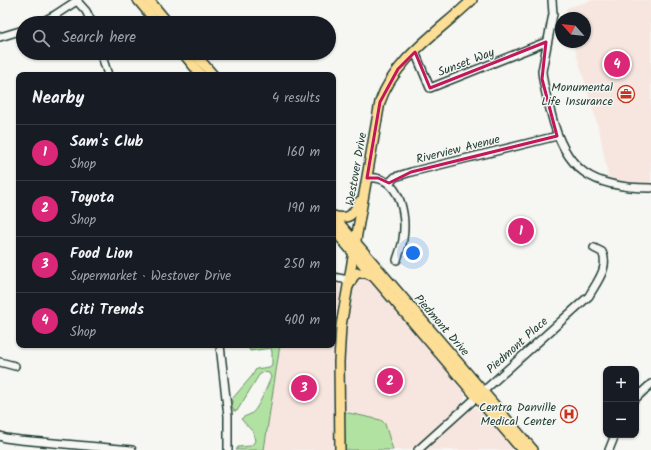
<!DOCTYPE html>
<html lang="en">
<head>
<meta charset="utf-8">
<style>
	body { margin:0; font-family:Kalam,sans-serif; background:#242831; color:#f1f3f6 }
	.controls { position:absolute; right:12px; bottom:12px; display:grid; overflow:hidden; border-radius:8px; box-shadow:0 1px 3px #0004 }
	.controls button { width:36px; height:36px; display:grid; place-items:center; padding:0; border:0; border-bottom:1px solid #363941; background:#171b24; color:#f1f3f6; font:20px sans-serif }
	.compass { position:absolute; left:555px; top:12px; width:36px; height:36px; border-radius:50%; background:#171b24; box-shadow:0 1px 3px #0004; rotate:297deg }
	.you { position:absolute; left:413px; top:253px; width:14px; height:14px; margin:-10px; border:3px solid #fff; border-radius:50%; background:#1a73e8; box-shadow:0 0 0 6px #1a73e833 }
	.badge { display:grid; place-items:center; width:26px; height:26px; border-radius:50%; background:#db2777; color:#fff; font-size:13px; font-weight:700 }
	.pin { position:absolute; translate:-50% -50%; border:2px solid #fff; box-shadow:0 1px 4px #0006 }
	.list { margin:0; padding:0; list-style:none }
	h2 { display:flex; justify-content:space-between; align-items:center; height:52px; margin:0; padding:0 16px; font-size:17px }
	h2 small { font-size:13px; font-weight:400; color:#9ea1a6 }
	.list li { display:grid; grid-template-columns:26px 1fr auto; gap:12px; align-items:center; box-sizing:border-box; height:56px; padding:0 16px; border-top:1px solid #363941 }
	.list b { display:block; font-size:15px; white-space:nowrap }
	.list p { margin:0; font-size:13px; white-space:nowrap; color:#9ea1a6 }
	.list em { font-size:13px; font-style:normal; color:#9ea1a6 }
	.icon { flex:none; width:22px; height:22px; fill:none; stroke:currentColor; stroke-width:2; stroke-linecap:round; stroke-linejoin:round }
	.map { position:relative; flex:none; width:651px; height:450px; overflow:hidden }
	.search { position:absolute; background:#171b24; box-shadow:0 1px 3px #0004; left:16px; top:16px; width:320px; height:44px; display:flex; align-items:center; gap:10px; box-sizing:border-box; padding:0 14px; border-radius:22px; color:#9ea1a6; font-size:15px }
	.panel { position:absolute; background:#171b24; box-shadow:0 1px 3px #0004; left:16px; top:72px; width:320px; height:276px; border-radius:8px }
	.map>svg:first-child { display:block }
	.built { fill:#f7e6df }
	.green { fill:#b2e2a2; stroke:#68906b }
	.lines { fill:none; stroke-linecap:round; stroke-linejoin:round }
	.minor-casing { stroke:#1f3d34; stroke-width:10 }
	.major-casing { stroke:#1f3d34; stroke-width:12 }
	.minor { stroke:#f6f6f2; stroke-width:7 }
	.major { stroke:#fcde96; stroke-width:9 }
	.marked { fill:none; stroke:#c2185b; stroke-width:3; stroke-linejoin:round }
	.labels { text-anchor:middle; stroke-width:3; stroke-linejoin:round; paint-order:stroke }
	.street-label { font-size:12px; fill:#1f3d34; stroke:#f6f6f2 }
	.poi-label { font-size:12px; fill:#1f3d34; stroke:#f6f6f2; text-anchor:end }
</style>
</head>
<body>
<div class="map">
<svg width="651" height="450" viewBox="0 0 651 450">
	<rect width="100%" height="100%" fill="#f6f6f2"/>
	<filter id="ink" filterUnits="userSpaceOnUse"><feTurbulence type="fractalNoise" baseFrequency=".025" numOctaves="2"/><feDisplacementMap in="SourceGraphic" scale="8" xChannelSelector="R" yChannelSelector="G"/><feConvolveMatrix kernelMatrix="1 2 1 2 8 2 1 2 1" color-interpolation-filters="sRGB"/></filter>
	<g filter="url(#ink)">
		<g class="built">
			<polygon points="593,0 651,0 651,185 611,183 608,176 600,134 573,42 585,42 585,18 568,18 566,8"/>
			<polygon points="358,276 370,278 406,320 463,391 465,395 463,403 410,450 393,450 385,424 381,420 344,412 343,345 353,283"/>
			<polygon points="333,280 337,282 341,286 334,345 336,450 264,450 280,345 333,345"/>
			<polygon points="478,407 482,409 517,450 425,450 471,409"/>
		</g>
		<g class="green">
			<path d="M247 345H280L264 450H236L238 447 251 446 255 441 253 432 241 419C244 416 248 416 252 413 258 409 268 385 271 377L269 373 264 372 259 375 237 411H234L232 406V399L252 376 256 369 269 367 272 365V352L271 348 250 351Z"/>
			<polygon points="344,412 381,420 385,424 393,450 345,450"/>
		</g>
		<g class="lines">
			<g class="minor-casing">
				<g id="minor">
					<path d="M552 0 553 14 542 71C543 85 547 99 551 113 565 171 592 188 651 188"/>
					<polyline points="77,1 86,11 92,23"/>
					<polyline points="40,23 55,15 78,0"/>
					<polyline points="0,37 23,30"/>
					<polyline points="415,52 430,88 546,42"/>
					<polyline points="101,53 108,75"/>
					<path d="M367 178C400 174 407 215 403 239 402 247 399 253 397 260"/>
					<polyline points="389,183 395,177 411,172 557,136"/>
					<polyline points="333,277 348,280"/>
					<polyline points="220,345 228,416 228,450"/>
					<polyline points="0,362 15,366"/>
					<polyline points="636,398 651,384"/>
					<polyline points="0,436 5,438 20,440 132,450"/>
					<path d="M418 450 589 296C596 283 610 267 602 252L594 248"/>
					<polyline points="609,450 615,435"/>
				</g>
			</g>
			<g class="major-casing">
				<g id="major">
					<polyline points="138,0 157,23"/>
					<polyline points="149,0 168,23"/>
					<polyline points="183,53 201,75"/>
					<polyline points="194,53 213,75"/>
					<polyline points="333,216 533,450"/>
					<path d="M333 216C350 221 353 214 360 201"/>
					<polyline points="333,229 522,450"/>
					<polyline points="349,285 353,277 357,273 366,273 373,276"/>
					<path d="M340 450 339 362 341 326 380 102C395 58 440 31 472 0"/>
				</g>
			</g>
			<use href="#minor" class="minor"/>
			<use href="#major" class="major"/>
		</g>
	</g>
	<path class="marked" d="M546 42 542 79 557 136 411 172 389 183 378 178H367L380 102 398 69 415 52 430 88Z"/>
	<defs>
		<g id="office-ring" transform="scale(0.9)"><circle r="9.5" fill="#f6f6f2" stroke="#c8321e" stroke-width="1.5"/><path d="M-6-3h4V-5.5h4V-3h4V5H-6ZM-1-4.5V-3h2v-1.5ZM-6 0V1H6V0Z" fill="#c8321e"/></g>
		<g id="hospital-ring" transform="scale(0.9)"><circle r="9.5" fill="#f6f6f2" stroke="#c8321e" stroke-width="1.5"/><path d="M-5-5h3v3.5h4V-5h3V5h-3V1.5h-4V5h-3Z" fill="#c8321e"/></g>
	</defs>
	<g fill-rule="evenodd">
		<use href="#office-ring" x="626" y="94"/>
		<use href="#hospital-ring" x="569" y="414"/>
	</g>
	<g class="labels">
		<g class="street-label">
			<text transform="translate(466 62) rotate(-21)" y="4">Sunset Way</text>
			<text transform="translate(458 149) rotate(-14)" y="4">Riverview Avenue</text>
			<text transform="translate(356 169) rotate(-80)" y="4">Westover Drive</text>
			<text transform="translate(442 325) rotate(49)" y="4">Piedmont Drive</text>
			<text transform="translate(517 345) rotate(-42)" y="4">Piedmont Place</text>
		</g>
		<g class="poi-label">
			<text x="613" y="91">Monumental<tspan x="613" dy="14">Life Insurance</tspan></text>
			<text x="556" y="411">Centra Danville<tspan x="556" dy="14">Medical Center</tspan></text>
		</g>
	</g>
</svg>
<div class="controls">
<button>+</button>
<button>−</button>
</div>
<svg class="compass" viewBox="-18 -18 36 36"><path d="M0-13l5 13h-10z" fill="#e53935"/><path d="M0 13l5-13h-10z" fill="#9ea1a6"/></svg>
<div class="you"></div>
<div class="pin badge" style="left:521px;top:231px">1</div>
<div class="pin badge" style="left:390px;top:381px">2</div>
<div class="pin badge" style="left:304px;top:388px">3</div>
<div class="pin badge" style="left:617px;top:64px">4</div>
<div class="search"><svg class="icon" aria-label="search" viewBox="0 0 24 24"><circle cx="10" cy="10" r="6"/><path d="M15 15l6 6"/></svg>Search here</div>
<section class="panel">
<h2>Nearby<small>4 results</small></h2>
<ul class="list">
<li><span class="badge">1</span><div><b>Sam's Club</b><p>Shop</p></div><em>160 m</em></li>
<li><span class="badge">2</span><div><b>Toyota</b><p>Shop</p></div><em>190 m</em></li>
<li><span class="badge">3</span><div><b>Food Lion</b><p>Supermarket · Westover Drive</p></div><em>250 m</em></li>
<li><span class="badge">4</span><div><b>Citi Trends</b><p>Shop</p></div><em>400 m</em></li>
</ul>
</section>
</div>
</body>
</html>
